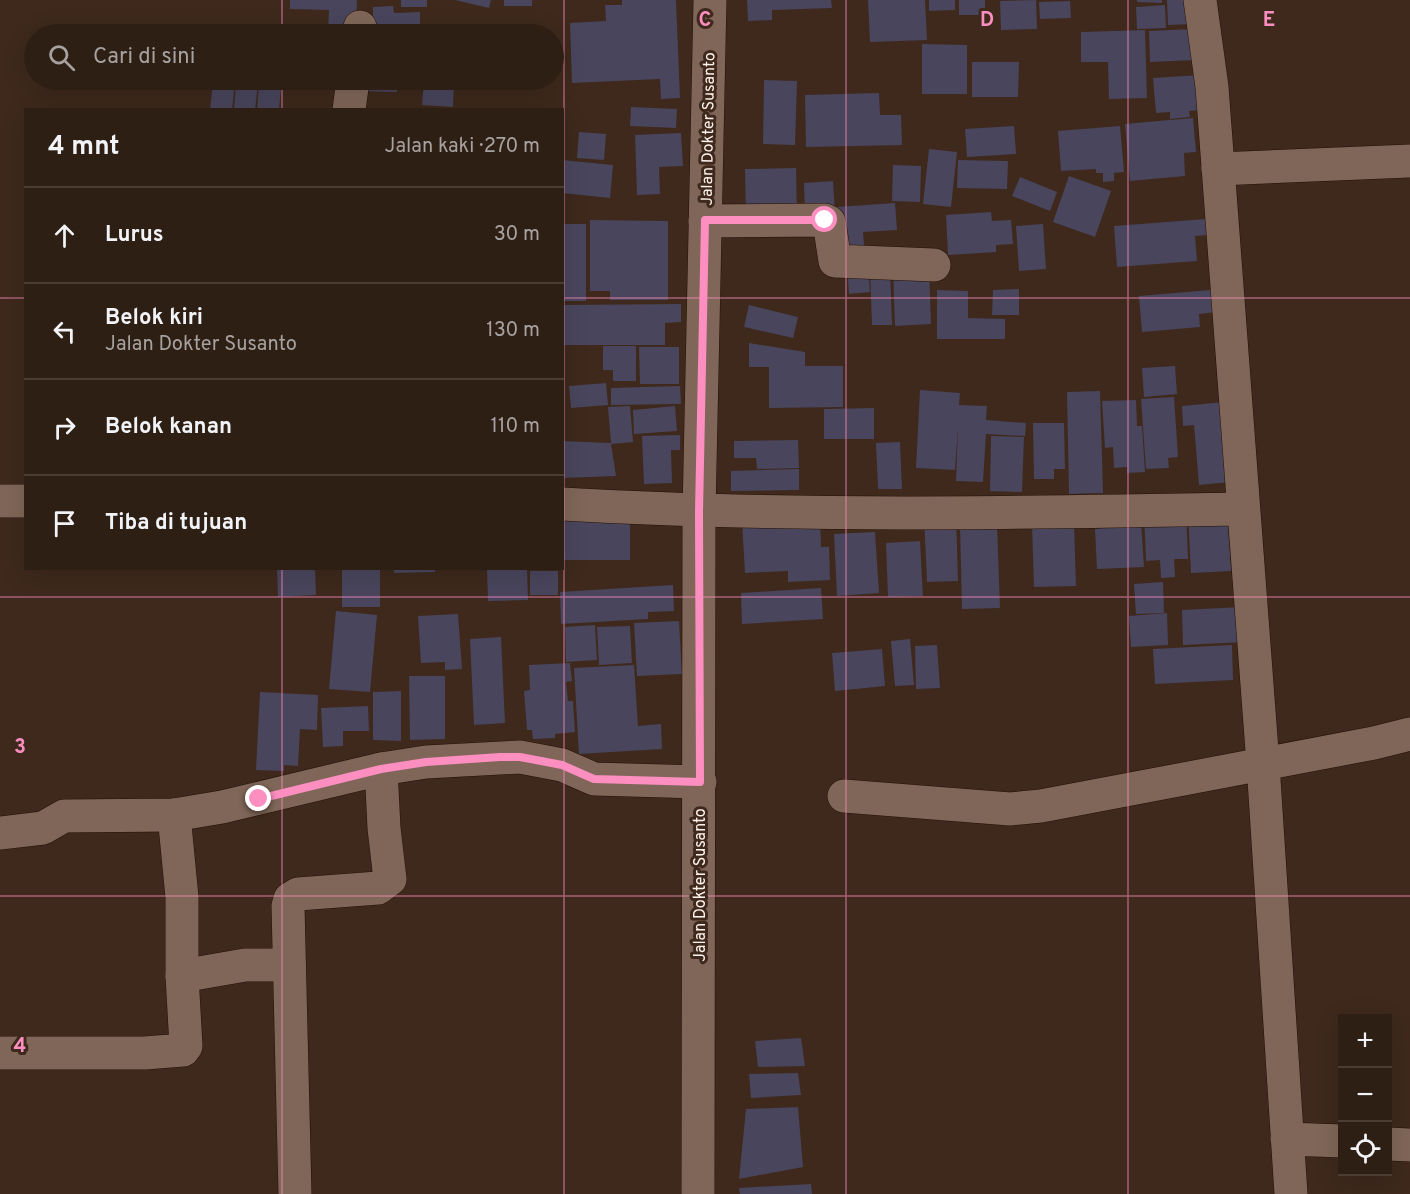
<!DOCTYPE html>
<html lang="id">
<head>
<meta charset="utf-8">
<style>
	body { margin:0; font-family:Overpass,sans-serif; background:#3a2c22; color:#f1f3f6 }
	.controls { position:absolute; right:18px; bottom:18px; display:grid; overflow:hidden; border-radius:0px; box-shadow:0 6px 24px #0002 }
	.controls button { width:54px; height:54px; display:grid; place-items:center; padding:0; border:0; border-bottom:2px solid #493d34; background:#2e1f15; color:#f1f3f6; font:30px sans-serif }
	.stop { position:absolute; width:18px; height:18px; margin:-14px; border:4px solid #fd8ec0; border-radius:50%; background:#fff }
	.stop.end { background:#fd8ec0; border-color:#fff; box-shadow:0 2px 6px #0008 }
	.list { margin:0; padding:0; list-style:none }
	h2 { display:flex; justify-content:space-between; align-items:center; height:78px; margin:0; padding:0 24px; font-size:26px }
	h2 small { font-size:20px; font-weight:400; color:#a7a2a0 }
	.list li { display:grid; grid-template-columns:39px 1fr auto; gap:18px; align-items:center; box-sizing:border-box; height:96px; padding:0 24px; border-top:2px solid #493d34 }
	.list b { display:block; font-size:22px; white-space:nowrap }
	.list p { margin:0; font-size:20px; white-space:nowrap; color:#a7a2a0 }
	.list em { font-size:20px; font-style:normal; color:#a7a2a0 }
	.icon { flex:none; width:33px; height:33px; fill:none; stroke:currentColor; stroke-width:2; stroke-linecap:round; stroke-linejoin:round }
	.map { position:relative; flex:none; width:1410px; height:1194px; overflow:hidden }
	.search { position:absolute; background:#2e1f15; box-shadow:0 6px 24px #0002; left:24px; top:24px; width:540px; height:66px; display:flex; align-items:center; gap:15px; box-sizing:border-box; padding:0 21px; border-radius:33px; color:#a7a2a0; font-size:22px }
	.panel { position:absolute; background:#2e1f15; box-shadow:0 6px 24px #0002; left:24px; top:108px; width:540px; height:462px; border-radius:0px }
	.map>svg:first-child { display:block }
	.building { fill:#49455c }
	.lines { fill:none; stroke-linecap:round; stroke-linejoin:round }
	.minor-casing { stroke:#241106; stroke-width:34 }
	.secondary-casing { stroke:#241106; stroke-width:34 }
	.minor { stroke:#7f6658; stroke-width:33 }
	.secondary { stroke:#7f6658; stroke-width:33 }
	.route { stroke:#fd8ec0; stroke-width:8 }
	.grid { fill:none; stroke:#fd8ec0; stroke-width:1.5; stroke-opacity:0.55 }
	.labels { text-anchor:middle; stroke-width:6; stroke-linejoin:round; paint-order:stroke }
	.street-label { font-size:16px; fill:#fef2ec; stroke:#3e291c }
	.grid-label { font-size:20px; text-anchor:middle; font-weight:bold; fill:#fd8ec0; stroke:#3e291c; stroke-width:6; stroke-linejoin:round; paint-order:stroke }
</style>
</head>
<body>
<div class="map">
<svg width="1410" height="1194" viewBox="0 0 1410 1194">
	<rect width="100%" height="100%" fill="#3e291c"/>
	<g class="building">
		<polygon points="290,0 357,0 356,30 328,30 329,10 290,9"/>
		<rect x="401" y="0" width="26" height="7"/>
		<polygon points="455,0 491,0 489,8"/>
		<rect x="504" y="0" width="28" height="6"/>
		<polygon points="622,0 676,0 680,98 661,99 660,79 572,83 570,23 606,21 605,5 622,5"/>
		<polygon points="747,0 831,0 832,8 772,10 772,20 748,21"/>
		<polygon points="868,0 925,0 927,40 870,42"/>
		<polygon points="929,0 955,0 955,10 929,11"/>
		<rect x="959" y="0" width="26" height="15"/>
		<polygon points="1036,0 1037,29 1001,30 1000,1"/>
		<polygon points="1137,0 1162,0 1162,3 1137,2"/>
		<polygon points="1167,0 1192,0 1193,24 1168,25"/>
		<polygon points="1070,1 1071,18 1040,19 1039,2"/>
		<polygon points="1165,5 1166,28 1137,29 1136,7"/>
		<polygon points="393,6 394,13 420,12 420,34 373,34 373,7"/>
		<polygon points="274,24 341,33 341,34 273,34"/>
		<polygon points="1194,29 1195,60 1150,62 1149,31"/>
		<polygon points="1145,30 1147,98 1109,99 1108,62 1081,62 1081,32"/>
		<polygon points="922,44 967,45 967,94 922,94"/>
		<polygon points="972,62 1019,62 1018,97 972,97"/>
		<polygon points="1200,75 1203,110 1189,111 1190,117 1170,119 1170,112 1156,113 1153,78"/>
		<polygon points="359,80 397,80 397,92 358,91"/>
		<polygon points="424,80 454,80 453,107 422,105"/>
		<polygon points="764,80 797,81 795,145 763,144"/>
		<polygon points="213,81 235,83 232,110 210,110"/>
		<polygon points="236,83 258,85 255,110 234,110"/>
		<polygon points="259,85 281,87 279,110 257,110"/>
		<polygon points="879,93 880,115 901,115 902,145 806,147 805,95"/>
		<polygon points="631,107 677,109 676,128 630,126"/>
		<polygon points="1193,118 1196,152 1184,153 1185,176 1130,181 1125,124"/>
		<polygon points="1014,126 1016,154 967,157 965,129"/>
		<polygon points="1120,126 1124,172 1114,173 1114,181 1103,182 1103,173 1096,173 1096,169 1061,171 1058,131"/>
		<polygon points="579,132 606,134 604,160 577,158"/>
		<polygon points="681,133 683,166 659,167 660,194 637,195 635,135"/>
		<polygon points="929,149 957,152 951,207 923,204"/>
		<polygon points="562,160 613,165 610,198 562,193"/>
		<polygon points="958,160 1008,161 1007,189 957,188"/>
		<polygon points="893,165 921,166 920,202 892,201"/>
		<polygon points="796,168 797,216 746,218 745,169"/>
		<polygon points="1069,176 1111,191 1095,237 1053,222"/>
		<polygon points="1020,177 1057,192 1050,211 1012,196"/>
		<polygon points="833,181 835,215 805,216 804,183"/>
		<polygon points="895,203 897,230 863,232 865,257 840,258 837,207"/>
		<polygon points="991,212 992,221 1011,220 1013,244 996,245 996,252 948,255 946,215"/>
		<polygon points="1206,219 1207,235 1195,236 1197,261 1117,267 1114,226"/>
		<polygon points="590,220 668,221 668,300 610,300 610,291 590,291"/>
		<rect x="562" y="224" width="24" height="77"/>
		<polygon points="1043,224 1046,269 1019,271 1016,226"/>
		<polygon points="868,264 870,292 849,294 847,266"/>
		<polygon points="929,267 931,324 895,326 893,268"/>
		<polygon points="870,268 890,268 892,325 872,325"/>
		<polygon points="1019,289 1019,315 992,315 993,290"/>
		<polygon points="1223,289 1225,311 1199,314 1200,327 1142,332 1139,296"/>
		<polygon points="937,290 968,291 968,318 1005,319 1005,339 937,339"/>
		<polygon points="681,304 681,322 665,323 665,345 562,345 562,305"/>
		<polygon points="749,305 798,317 793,338 744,327"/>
		<polygon points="749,343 805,352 805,366 843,366 843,407 769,408 769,367 749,367"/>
		<polygon points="603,346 636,346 636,381 613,381 613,370 603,370"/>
		<polygon points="639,347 679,347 679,384 640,384"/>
		<polygon points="1175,366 1177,394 1144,397 1142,368"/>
		<polygon points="606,383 608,405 571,408 569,386"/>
		<polygon points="680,386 681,404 611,405 611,388"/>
		<polygon points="920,390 960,393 959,405 987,406 986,420 1026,423 1025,436 986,434 983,482 956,481 958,427 955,470 916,468"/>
		<polygon points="1100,391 1103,493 1069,494 1067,392"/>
		<polygon points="1174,397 1178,457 1168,458 1169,468 1146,469 1141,399"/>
		<polygon points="1136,400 1137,426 1142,426 1145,472 1127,473 1127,467 1114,468 1113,447 1105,448 1102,401"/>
		<polygon points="1224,402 1231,482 1199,485 1194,425 1183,426 1182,406"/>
		<polygon points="630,406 633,442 611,444 616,476 562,478 562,441 611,443 608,407"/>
		<polygon points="675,406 677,431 634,434 633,410"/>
		<polygon points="874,408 874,439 824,439 824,409"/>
		<polygon points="1033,423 1064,423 1065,469 1054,469 1054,479 1034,479"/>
		<polygon points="680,435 680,450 671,450 672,483 644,484 642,436"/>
		<polygon points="991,436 1024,437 1022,492 990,491"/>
		<polygon points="798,440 799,468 757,469 756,458 734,458 734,441"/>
		<polygon points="900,442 902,489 878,489 876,443"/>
		<polygon points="799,469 799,490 731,491 731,471"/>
		<rect x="563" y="508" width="67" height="52"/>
		<polygon points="1186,510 1188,559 1174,559 1175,577 1161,578 1160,560 1146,561 1144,513"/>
		<polygon points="1227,510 1231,571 1191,573 1188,513"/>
		<polygon points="956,515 958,581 927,582 924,516"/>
		<polygon points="1103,517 1141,521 1144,567 1097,569 1095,529 1103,528"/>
		<polygon points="820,519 821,547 829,547 830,580 788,582 788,571 745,573 742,522"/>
		<polygon points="1074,524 1076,586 1034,587 1032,525"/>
		<polygon points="997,525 1000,608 962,609 960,526"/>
		<polygon points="875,532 879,593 837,596 834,534"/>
		<polygon points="920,541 923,596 888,597 886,543"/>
		<polygon points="277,568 315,568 316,595 278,597"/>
		<rect x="342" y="568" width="38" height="39"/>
		<polygon points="394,568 435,568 435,572 394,573"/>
		<polygon points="487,568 527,568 528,600 488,601"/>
		<rect x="530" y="571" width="28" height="24"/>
		<polygon points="1163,582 1164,613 1136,614 1134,584"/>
		<polygon points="673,585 674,611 648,612 648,619 561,624 560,592"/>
		<polygon points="821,588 823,619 742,624 741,593"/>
		<polygon points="1242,607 1244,642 1183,645 1182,610"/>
		<polygon points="336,611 377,615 370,692 329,689"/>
		<polygon points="1167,613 1168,645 1131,647 1129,616"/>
		<polygon points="458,614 462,669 445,670 445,662 421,663 418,616"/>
		<polygon points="679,621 682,674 637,676 634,623"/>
		<polygon points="595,625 597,660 566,662 565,627"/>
		<polygon points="630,626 632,663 599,665 597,627"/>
		<polygon points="501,637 505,723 474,725 470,639"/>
		<polygon points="910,639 914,685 895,686 891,641"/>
		<polygon points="937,645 940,688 916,689 915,646"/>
		<polygon points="1232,645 1233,680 1155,684 1153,649"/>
		<polygon points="882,649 885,686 835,691 832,653"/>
		<polygon points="570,663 572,681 566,682 568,701 573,701 575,732 555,734 555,738 533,739 532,730 527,730 524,691 530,690 529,665"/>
		<polygon points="634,665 638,726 661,724 662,749 579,754 574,668"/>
		<polygon points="409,676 445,676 445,739 410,740"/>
		<polygon points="401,691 401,741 373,740 373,692"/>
		<polygon points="260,692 318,695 317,730 300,729 298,766 284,765 284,771 256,770"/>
		<polygon points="368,706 369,731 343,731 343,746 323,747 321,708"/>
		<polygon points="801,1038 805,1066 758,1067 755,1041"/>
		<polygon points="798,1073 801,1095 751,1098 749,1074"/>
		<polygon points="798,1107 803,1167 739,1179 746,1109"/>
		<polygon points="811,1184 812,1194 740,1194 739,1188"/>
	</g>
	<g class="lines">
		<g class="minor-casing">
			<g id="minor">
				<polyline points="1200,0 1212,87 1263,764 1291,1194"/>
				<polyline points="359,34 360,27"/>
				<polyline points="349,110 353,80"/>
				<polyline points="1218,169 1410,161"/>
				<polyline points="705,221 825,220 829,222 835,261 934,265"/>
				<polyline points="0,501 26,501"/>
				<path d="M562 504C789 517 1016 513 1243 509"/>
				<polyline points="844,796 1010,809 1041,806 1374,743 1410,734"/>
				<polyline points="174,815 182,897 182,976"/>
				<polyline points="0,833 43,828 64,816 174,815 222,807 381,769 426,762 520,757 562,765 594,779 700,782"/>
				<polyline points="0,1053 145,1053 183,1050 186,1046 182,976 245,965 289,965"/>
				<polyline points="1287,1139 1342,1141"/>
				<polyline points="1388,1144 1410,1145"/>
				<polyline points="295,1194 288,906 290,899 298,894 378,888 390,879 384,828 381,769"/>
			</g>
		</g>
		<g class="secondary-casing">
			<polyline id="secondary" points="698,1194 699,512 710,0"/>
		</g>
		<use href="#minor" class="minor"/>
		<use href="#secondary" class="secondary"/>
	</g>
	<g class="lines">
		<polyline class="route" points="259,799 381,769 426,762 500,757 520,757 562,765 594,779 700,782 699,512 705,220 825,220"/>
	</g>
	<path class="grid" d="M282 0V34M564 0V1194M846 0V1194M1128 0V1194M282 80V110M0 298H26M562 298H1410M282 568V1194M0 597H1410M0 896H1410"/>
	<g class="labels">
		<g class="street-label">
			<text transform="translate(707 129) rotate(-89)" y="6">Jalan Dokter Susanto</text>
			<text transform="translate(699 885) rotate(-90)" y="6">Jalan Dokter Susanto</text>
		</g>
	</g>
	<g class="grid-label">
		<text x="705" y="26">C</text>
		<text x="987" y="26">D</text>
		<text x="1269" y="26">E</text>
		<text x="20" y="753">3</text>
		<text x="20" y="1052">4</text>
	</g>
</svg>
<div class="controls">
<button>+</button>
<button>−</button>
<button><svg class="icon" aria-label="locate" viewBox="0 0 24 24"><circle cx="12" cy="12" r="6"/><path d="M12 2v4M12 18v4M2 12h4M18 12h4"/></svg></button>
</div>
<div class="stop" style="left:825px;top:220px"></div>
<div class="stop end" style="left:259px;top:799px"></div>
<div class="search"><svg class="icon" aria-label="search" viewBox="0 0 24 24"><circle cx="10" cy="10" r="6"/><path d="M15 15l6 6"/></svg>Cari di sini</div>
<section class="panel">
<h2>4 mnt<small>Jalan kaki · 270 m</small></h2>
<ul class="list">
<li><svg class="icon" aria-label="ahead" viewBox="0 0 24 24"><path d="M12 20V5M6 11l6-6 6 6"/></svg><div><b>Lurus</b></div><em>30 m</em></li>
<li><svg class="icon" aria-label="left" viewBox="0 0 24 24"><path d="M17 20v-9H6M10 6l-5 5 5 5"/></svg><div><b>Belok kiri</b><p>Jalan Dokter Susanto</p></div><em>130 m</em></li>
<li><svg class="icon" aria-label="right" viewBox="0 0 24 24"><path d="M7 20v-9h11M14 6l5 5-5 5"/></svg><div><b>Belok kanan</b></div><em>110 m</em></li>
<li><svg class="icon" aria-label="arrive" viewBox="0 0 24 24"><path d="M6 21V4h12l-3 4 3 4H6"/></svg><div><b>Tiba di tujuan</b></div></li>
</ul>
</section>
</div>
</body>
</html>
